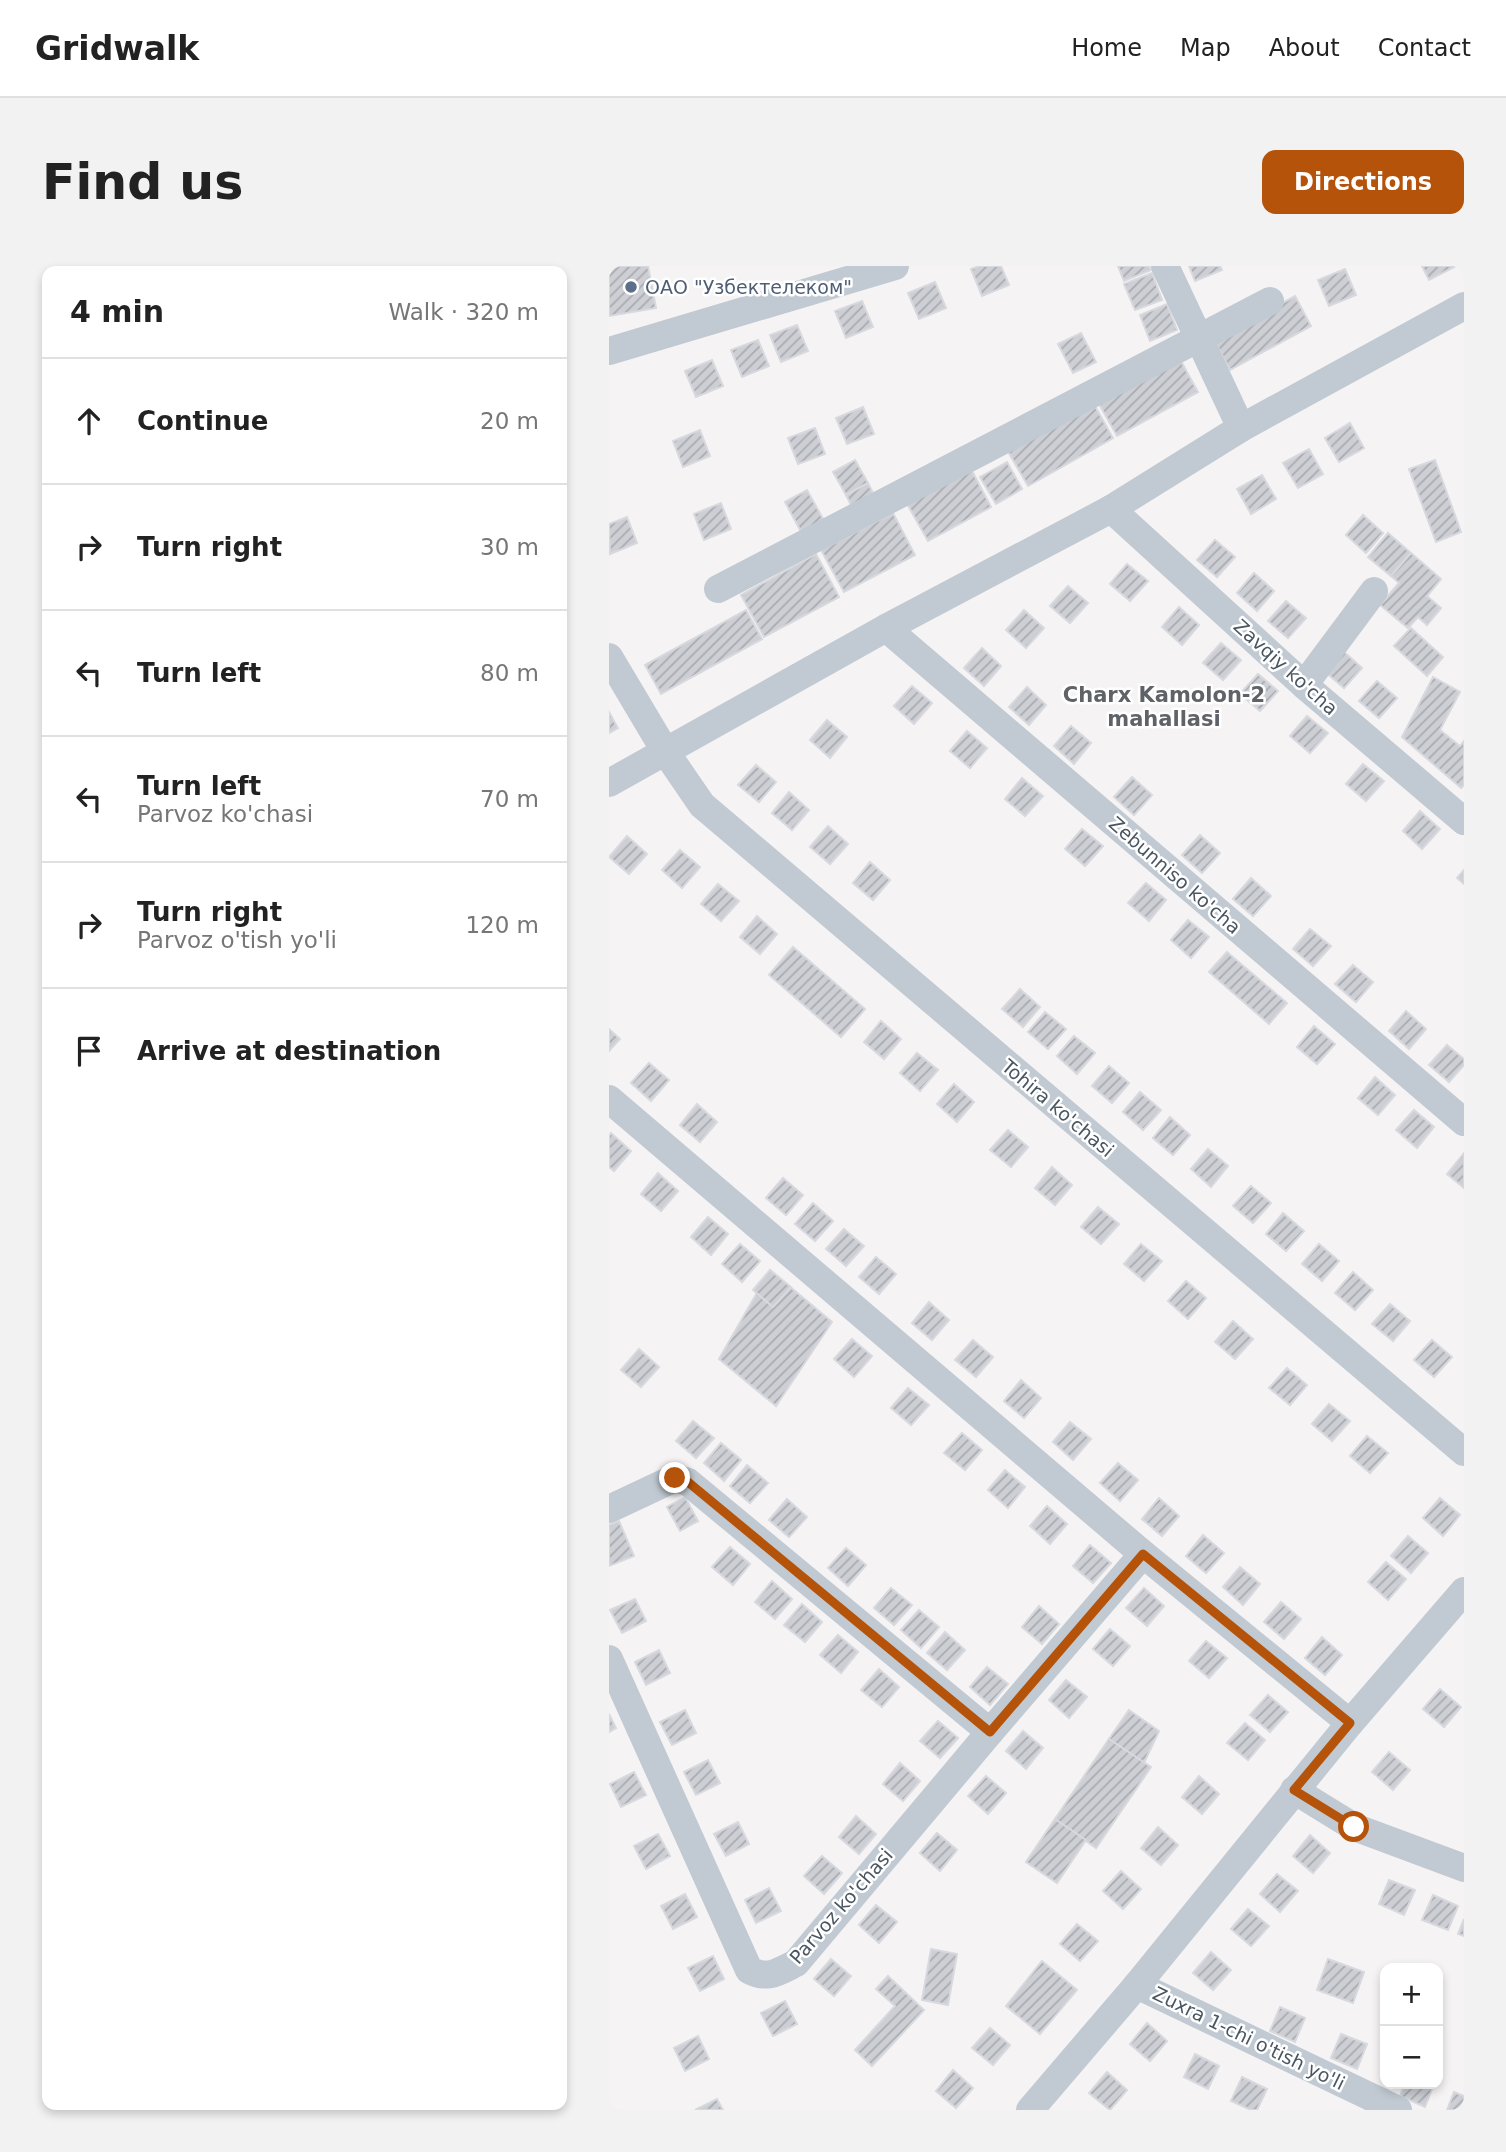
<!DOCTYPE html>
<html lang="en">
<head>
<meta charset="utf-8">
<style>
	body { margin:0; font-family:"DejaVu Sans",sans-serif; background:#f2f2f2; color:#222 }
	.controls { position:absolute; right:21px; bottom:21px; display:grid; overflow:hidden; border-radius:14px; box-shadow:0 4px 10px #0003 }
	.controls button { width:63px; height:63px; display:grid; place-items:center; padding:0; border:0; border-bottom:2px solid #e0e0e0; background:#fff; color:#222; font:35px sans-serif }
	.stop { position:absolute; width:21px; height:21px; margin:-16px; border:5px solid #b45309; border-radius:50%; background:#fff }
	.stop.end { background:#b45309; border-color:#fff; box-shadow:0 2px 7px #0008 }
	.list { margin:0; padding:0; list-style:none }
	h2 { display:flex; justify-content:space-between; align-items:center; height:91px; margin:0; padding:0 28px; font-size:30px }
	h2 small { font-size:23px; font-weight:400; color:#767676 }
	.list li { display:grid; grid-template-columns:46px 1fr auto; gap:21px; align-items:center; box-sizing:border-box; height:126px; padding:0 28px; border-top:2px solid #e0e0e0 }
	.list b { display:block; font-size:26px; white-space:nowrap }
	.list p { margin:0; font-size:23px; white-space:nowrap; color:#767676 }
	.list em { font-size:23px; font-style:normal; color:#767676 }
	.icon { flex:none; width:38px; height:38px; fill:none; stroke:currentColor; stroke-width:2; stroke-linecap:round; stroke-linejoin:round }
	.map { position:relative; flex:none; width:855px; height:1844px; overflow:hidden; border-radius:14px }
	header { display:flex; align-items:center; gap:42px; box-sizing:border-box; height:98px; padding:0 35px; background:#fff; border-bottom:2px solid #e0e0e0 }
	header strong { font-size:33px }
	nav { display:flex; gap:38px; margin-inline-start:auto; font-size:24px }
	.intro { display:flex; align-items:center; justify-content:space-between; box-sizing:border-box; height:168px; padding:0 42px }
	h1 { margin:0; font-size:49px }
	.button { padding:18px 32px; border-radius:14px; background:#b45309; color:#fff; font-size:24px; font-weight:700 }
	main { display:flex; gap:42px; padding:0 42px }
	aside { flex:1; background:#fff; border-radius:14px; box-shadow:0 4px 10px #0003 }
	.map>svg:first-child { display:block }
	.building { fill:url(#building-hatch); stroke:#d7d9de; stroke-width:2 }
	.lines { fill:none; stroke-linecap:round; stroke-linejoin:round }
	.minor { stroke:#c1cad2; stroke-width:28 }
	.route { stroke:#b45309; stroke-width:9 }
	.service-dot { fill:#5c6f8a; stroke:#fff; stroke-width:2.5 }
	.labels { text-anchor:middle; stroke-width:5; stroke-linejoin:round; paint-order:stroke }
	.service-label { font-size:19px; fill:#4e5e75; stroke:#fff; text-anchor:start }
	.street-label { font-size:19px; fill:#4a5661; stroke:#fff }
	.neighbourhood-label { font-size:21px; font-weight:bold; fill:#5f6368; stroke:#fff }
</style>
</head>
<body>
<header>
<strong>Gridwalk</strong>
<nav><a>Home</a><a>Map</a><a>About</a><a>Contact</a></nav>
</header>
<div class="intro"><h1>Find us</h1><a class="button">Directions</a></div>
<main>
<aside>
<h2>4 min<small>Walk · 320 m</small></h2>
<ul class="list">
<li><svg class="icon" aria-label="ahead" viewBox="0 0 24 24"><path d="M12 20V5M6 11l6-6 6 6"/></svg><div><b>Continue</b></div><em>20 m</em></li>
<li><svg class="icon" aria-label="right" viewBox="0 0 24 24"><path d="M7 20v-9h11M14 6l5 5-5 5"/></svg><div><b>Turn right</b></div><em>30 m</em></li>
<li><svg class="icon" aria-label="left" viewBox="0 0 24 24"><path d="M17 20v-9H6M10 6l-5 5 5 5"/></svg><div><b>Turn left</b></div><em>80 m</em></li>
<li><svg class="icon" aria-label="left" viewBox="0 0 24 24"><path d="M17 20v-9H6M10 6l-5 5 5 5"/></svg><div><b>Turn left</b><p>Parvoz ko'chasi</p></div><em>70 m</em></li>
<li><svg class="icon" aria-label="right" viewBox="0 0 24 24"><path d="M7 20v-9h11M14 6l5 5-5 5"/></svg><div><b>Turn right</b><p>Parvoz o'tish yo'li</p></div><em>120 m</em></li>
<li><svg class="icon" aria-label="arrive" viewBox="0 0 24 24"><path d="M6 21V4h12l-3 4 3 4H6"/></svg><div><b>Arrive at destination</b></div></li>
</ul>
</aside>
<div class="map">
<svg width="855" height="1844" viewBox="0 0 855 1844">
	<defs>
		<pattern id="building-hatch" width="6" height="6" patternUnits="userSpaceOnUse" patternTransform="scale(1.75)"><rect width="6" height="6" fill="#cdcfd5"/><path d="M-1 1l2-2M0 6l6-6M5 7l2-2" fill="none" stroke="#a8abb0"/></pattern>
	</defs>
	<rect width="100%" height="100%" fill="#f5f3f3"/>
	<g class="building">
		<polygon points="0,0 39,0 47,42 0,50"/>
		<polygon points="371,0 392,0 400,19 373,30 362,3"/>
		<polygon points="509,0 540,0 542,4 515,15"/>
		<polygon points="580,0 611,0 613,4 586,15"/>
		<polygon points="813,0 847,0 820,14"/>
		<polygon points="736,3 747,29 720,40 709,14"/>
		<polygon points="543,7 553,34 526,44 515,18"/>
		<polygon points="326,16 337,42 310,53 299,27"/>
		<polygon points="686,30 702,60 621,104 605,74"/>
		<polygon points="253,35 264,61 237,72 226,45"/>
		<polygon points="558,38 568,64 541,75 531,49"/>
		<polygon points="188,59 199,85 172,96 161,69"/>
		<polygon points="472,67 487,96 464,107 449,78"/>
		<polygon points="149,74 160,100 133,111 122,84"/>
		<polygon points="567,86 589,126 508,170 486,131"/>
		<polygon points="103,94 114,120 87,131 76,105"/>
		<polygon points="482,133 504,172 419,220 397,182"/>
		<polygon points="254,141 265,168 238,178 227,152"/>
		<polygon points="741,157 755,182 730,196 716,172"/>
		<polygon points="206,162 216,188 189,198 179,172"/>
		<polygon points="91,164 101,190 74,201 64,175"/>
		<polygon points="700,183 714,208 689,222 674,197"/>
		<polygon points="246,194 259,217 237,229 224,206"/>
		<polygon points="826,194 852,266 827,276 800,203"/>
		<polygon points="398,196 413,223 387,238 371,211"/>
		<polygon points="361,201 382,241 319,275 297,236"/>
		<polygon points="653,209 667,233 642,248 628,223"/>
		<polygon points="259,217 267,233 245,245 237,229"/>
		<polygon points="198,224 218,260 196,273 176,236"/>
		<polygon points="112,237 122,263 95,274 85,248"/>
		<polygon points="284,247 306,289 235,326 212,284"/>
		<polygon points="754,249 774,267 757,287 737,269"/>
		<polygon points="18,251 28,277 1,288 0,258"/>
		<polygon points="779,267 802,287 782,310 759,291"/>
		<polygon points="606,274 626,291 608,311 588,294"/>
		<polygon points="802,287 832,313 818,330 832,342 818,359 809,351 799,362 771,339 790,317 782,310"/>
		<polygon points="207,288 230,331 155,371 132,329"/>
		<polygon points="518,298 539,315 521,335 501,318"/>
		<polygon points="645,307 665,325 648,345 628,327"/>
		<polygon points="459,320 479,337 461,357 441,340"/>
		<polygon points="677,335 697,352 679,372 659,355"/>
		<polygon points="570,341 590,359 573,379 553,361"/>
		<polygon points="137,344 153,373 52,428 36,399"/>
		<polygon points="415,344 435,362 417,382 397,364"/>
		<polygon points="802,362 834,391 818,410 785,380"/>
		<polygon points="612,377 632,394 614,414 594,397"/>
		<polygon points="373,382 392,400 375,420 355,402"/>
		<polygon points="733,384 753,402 735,422 715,405"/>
		<polygon points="649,408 669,425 651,445 631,428"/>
		<polygon points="824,411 851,426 831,464 851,480 855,475 855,519 852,522 793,471"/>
		<polygon points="768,415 788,432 770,452 750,435"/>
		<polygon points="303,420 323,437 305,458 285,440"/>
		<polygon points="418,421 437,439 420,459 400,441"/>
		<polygon points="0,446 9,462 0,467"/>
		<polygon points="698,450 719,467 701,487 681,470"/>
		<polygon points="218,454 238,471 221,492 201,474"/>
		<polygon points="462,460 482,477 465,498 445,480"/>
		<polygon points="358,465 378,482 361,502 341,485"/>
		<polygon points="754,498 775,515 757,535 737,518"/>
		<polygon points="147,499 167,516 150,536 129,519"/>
		<polygon points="523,511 543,529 525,549 505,531"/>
		<polygon points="413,512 434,530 416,550 396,533"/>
		<polygon points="180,526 200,544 183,564 163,547"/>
		<polygon points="811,545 831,563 813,583 794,565"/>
		<polygon points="219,560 239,578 221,598 201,581"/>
		<polygon points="473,563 494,580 476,600 456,583"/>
		<polygon points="591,569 611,587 593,607 573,589"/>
		<polygon points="18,570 38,588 20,608 0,591"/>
		<polygon points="71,584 91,601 73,622 53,604"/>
		<polygon points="261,596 281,614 264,634 244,617"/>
		<polygon points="855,604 855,618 848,612"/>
		<polygon points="642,612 662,630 644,650 624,633"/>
		<polygon points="537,617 557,634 540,655 519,637"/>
		<polygon points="109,618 130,635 112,655 92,638"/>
		<polygon points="148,650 168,668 151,688 131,671"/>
		<polygon points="579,654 600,671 582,692 562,674"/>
		<polygon points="701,663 722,680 704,700 684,683"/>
		<polygon points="184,681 256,743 232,771 160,709"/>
		<polygon points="618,686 678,737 660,758 600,706"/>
		<polygon points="744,699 764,716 747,736 726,718"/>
		<polygon points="411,723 431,741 414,761 393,743"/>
		<polygon points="797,745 817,763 800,783 780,765"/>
		<polygon points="436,746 457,763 439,783 419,766"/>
		<polygon points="272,755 292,773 275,793 255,776"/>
		<polygon points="705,760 726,778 708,798 688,781"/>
		<polygon points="0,763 11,773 0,785"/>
		<polygon points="465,770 486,787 468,808 448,790"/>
		<polygon points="838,779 855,793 855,799 840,816 820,799"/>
		<polygon points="308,787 329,804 311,825 291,807"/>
		<polygon points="40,797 60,814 42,835 22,817"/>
		<polygon points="500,800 520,817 503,837 483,820"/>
		<polygon points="766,811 786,829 769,849 749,832"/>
		<polygon points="345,818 365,836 348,856 328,838"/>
		<polygon points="531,826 552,844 534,864 514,846"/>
		<polygon points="88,838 108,856 91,876 71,859"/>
		<polygon points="805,844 825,861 808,882 787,864"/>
		<polygon points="561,851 581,869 564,889 544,872"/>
		<polygon points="399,864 419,881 402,901 381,884"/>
		<polygon points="2,867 22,885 5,905 0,901 0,870"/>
		<polygon points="599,883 619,900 602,921 582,903"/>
		<polygon points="855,887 855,922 838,908"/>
		<polygon points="443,901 463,919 446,939 426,922"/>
		<polygon points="49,907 69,925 52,945 32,928"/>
		<polygon points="174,912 194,929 177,949 157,932"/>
		<polygon points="642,920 662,937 644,957 624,940"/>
		<polygon points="204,937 224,955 206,975 186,958"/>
		<polygon points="489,941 510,958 492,978 472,961"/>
		<polygon points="674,947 695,965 677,985 657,968"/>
		<polygon points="99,951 119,968 102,989 82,971"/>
		<polygon points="235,963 255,980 237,1000 217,983"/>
		<polygon points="131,978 151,995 133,1016 113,998"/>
		<polygon points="532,978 553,995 535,1015 515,998"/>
		<polygon points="710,978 730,995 713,1015 693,998"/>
		<polygon points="267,991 287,1008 270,1028 250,1011"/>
		<polygon points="161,1004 223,1056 167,1140 110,1093"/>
		<polygon points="161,1004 182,1021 164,1041 144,1024"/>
		<polygon points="744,1006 764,1024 746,1044 726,1027"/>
		<polygon points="577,1015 597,1032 579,1053 559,1035"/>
		<polygon points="320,1036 340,1054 323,1074 303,1057"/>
		<polygon points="781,1038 801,1055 784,1075 763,1058"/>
		<polygon points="624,1055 644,1073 626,1093 606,1076"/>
		<polygon points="243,1073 263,1090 245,1111 225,1093"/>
		<polygon points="364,1074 384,1091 367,1111 346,1094"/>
		<polygon points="823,1074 843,1091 825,1111 805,1094"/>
		<polygon points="30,1083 50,1101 32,1121 12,1104"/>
		<polygon points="678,1102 698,1119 681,1139 660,1122"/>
		<polygon points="412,1114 432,1132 415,1152 395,1135"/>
		<polygon points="299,1122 320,1139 302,1159 282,1142"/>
		<polygon points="720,1138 741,1155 723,1175 703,1158"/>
		<polygon points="84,1155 105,1172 87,1192 67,1175"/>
		<polygon points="461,1156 482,1173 464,1194 444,1176"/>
		<polygon points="353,1167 373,1184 356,1204 335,1187"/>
		<polygon points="758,1170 779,1187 761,1207 741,1190"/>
		<polygon points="112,1177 132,1194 115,1215 95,1197"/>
		<polygon points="509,1197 529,1214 511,1235 491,1217"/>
		<polygon points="138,1199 159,1217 141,1237 121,1220"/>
		<polygon points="396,1204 416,1221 399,1242 379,1224"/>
		<polygon points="76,1231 89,1255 71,1265 58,1241"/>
		<polygon points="550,1232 570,1250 553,1270 533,1253"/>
		<polygon points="831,1232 851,1249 834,1270 814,1252"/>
		<polygon points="178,1233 198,1251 180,1271 160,1254"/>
		<polygon points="438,1240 458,1258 441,1278 421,1260"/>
		<polygon points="10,1255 25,1290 0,1300 0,1259"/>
		<polygon points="594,1269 615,1287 597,1307 577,1290"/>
		<polygon points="799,1270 819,1287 802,1307 782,1290"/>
		<polygon points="481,1279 502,1297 484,1317 464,1300"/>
		<polygon points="121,1281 141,1298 124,1319 103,1301"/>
		<polygon points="237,1282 257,1299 239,1320 219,1302"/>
		<polygon points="777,1296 797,1313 779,1334 759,1316"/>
		<polygon points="631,1301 651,1318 634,1339 614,1321"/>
		<polygon points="163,1315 183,1333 166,1353 146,1336"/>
		<polygon points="282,1322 303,1339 285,1359 265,1342"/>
		<polygon points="535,1322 555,1340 538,1360 517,1342"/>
		<polygon points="26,1333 37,1355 13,1367 1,1344"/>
		<polygon points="672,1336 692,1353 675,1373 655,1356"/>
		<polygon points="193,1338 213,1356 196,1376 175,1359"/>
		<polygon points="430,1340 450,1358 433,1378 413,1361"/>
		<polygon points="310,1344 330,1361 312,1382 292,1364"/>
		<polygon points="501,1363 521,1380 504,1400 484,1383"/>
		<polygon points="336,1366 356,1384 338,1404 318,1387"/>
		<polygon points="229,1369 249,1386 232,1407 211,1389"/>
		<polygon points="713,1371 733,1389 716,1409 696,1392"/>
		<polygon points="597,1375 618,1392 600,1412 580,1395"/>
		<polygon points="50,1384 61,1407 37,1419 26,1396"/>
		<polygon points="378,1401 399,1418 381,1439 361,1421"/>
		<polygon points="270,1403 290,1421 273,1441 252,1424"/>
		<polygon points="457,1414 478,1431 460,1452 440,1434"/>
		<polygon points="831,1423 852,1441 835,1461 814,1443"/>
		<polygon points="659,1429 679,1446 661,1466 641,1449"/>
		<polygon points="76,1444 87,1467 63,1479 51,1456"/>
		<polygon points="520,1444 550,1465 535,1497 500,1473"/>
		<polygon points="0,1448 7,1462 0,1466"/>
		<polygon points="329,1455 349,1472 331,1492 311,1475"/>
		<polygon points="636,1457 656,1474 639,1494 618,1477"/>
		<polygon points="414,1465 434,1482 417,1503 397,1485"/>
		<polygon points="500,1473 542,1501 487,1582 446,1553"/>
		<polygon points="780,1486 801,1504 784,1524 763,1506"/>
		<polygon points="99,1494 111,1517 87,1529 75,1506"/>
		<polygon points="291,1497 311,1515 294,1535 274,1518"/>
		<polygon points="25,1506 37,1529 12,1541 1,1518"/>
		<polygon points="377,1510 397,1527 379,1548 359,1530"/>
		<polygon points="590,1510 610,1528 593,1548 573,1531"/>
		<polygon points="247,1550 267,1568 250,1588 230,1571"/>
		<polygon points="446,1553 477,1574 448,1617 417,1596"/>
		<polygon points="129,1556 140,1578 117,1590 105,1568"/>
		<polygon points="549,1561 569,1579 552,1599 532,1582"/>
		<polygon points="328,1567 348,1584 331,1605 311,1587"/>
		<polygon points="49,1568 61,1590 37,1603 25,1580"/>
		<polygon points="701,1569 721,1587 704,1607 684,1590"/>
		<polygon points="213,1590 233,1607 215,1628 195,1610"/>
		<polygon points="512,1605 532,1623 514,1643 494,1625"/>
		<polygon points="668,1608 689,1625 671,1646 651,1628"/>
		<polygon points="780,1614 806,1624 795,1649 770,1638"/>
		<polygon points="160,1622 172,1645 147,1657 136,1634"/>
		<polygon points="76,1628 88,1651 64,1663 52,1640"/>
		<polygon points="824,1629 849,1640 839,1664 813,1654"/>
		<polygon points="267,1639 288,1656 270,1677 250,1659"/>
		<polygon points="639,1643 660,1660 642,1680 622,1663"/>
		<polygon points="855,1653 855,1670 849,1668"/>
		<polygon points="468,1658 489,1675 471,1695 451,1678"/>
		<polygon points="322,1683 348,1688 339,1739 313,1734"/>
		<polygon points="602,1686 622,1704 604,1724 584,1707"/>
		<polygon points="104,1690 115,1713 91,1725 79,1702"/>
		<polygon points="222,1693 242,1710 225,1730 205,1713"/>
		<polygon points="719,1693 755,1706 744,1737 708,1724"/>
		<polygon points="433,1695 468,1724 431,1768 397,1740"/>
		<polygon points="279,1710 315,1744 263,1800 246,1784 286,1740 267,1723"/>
		<polygon points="176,1735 188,1758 164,1770 152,1747"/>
		<polygon points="671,1741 696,1752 686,1776 661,1765"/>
		<polygon points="538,1757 558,1775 541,1795 521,1778"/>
		<polygon points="381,1762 401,1779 384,1799 363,1782"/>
		<polygon points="732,1768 758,1778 748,1803 722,1792"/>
		<polygon points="89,1770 100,1793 76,1805 65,1782"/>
		<polygon points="586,1788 610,1800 599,1823 575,1811"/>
		<polygon points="344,1804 364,1822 347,1842 327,1825"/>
		<polygon points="498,1806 518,1824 501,1844 480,1827"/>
		<polygon points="633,1811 658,1823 648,1844 642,1844 622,1835"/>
		<polygon points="796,1818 825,1818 816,1841 791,1830"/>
		<polygon points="845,1826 855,1830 855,1844 838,1844"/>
		<polygon points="108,1833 114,1844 86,1844"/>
	</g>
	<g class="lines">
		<g class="minor">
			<polyline points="556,0 632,162"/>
			<polyline points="0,85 286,0"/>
			<polyline points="502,243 695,419 855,555"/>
			<polyline points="109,323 661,35"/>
			<polyline points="277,362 855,856"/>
			<polyline points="0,391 56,485 93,539 855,1186"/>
			<polyline points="695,419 765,325"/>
			<polyline points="0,517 277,362 502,243 632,162 855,40"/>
			<polyline points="0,833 534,1288 741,1457"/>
			<polyline points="0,1243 66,1212 79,1216 381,1466"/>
			<path d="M0 1393 140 1704C159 1714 169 1706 187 1697L381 1466 534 1288"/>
			<polyline points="685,1524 745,1561 855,1602"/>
			<polyline points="528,1719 789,1844"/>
			<polyline points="421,1844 528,1719 741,1457 855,1325"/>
		</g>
	</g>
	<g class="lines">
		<polyline class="route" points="66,1212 79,1216 381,1466 534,1288 741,1457 685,1524 745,1561"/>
	</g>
	<circle class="service-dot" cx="22" cy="21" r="7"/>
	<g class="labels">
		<g class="service-label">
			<text x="36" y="28">ОАО "Узбектелеком"</text>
		</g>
		<g class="street-label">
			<text transform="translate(677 401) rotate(42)" y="7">Zavqiy ko'cha</text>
			<text transform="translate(566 609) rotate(41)" y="7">Zebunniso ko'cha</text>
			<text transform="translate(449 842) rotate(40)" y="7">Tohira ko'chasi</text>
			<text transform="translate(232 1640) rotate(-49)" y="7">Parvoz ko'chasi</text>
			<text transform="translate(640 1772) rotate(26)" y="7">Zuxra 1-chi o'tish yo'li</text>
		</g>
		<g class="neighbourhood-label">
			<text x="555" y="436">Charx Kamolon-2<tspan x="555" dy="24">mahallasi</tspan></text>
		</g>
	</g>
</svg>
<div class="controls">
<button>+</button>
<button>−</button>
</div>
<div class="stop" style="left:745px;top:1561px"></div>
<div class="stop end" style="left:66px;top:1212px"></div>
</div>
</main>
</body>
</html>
